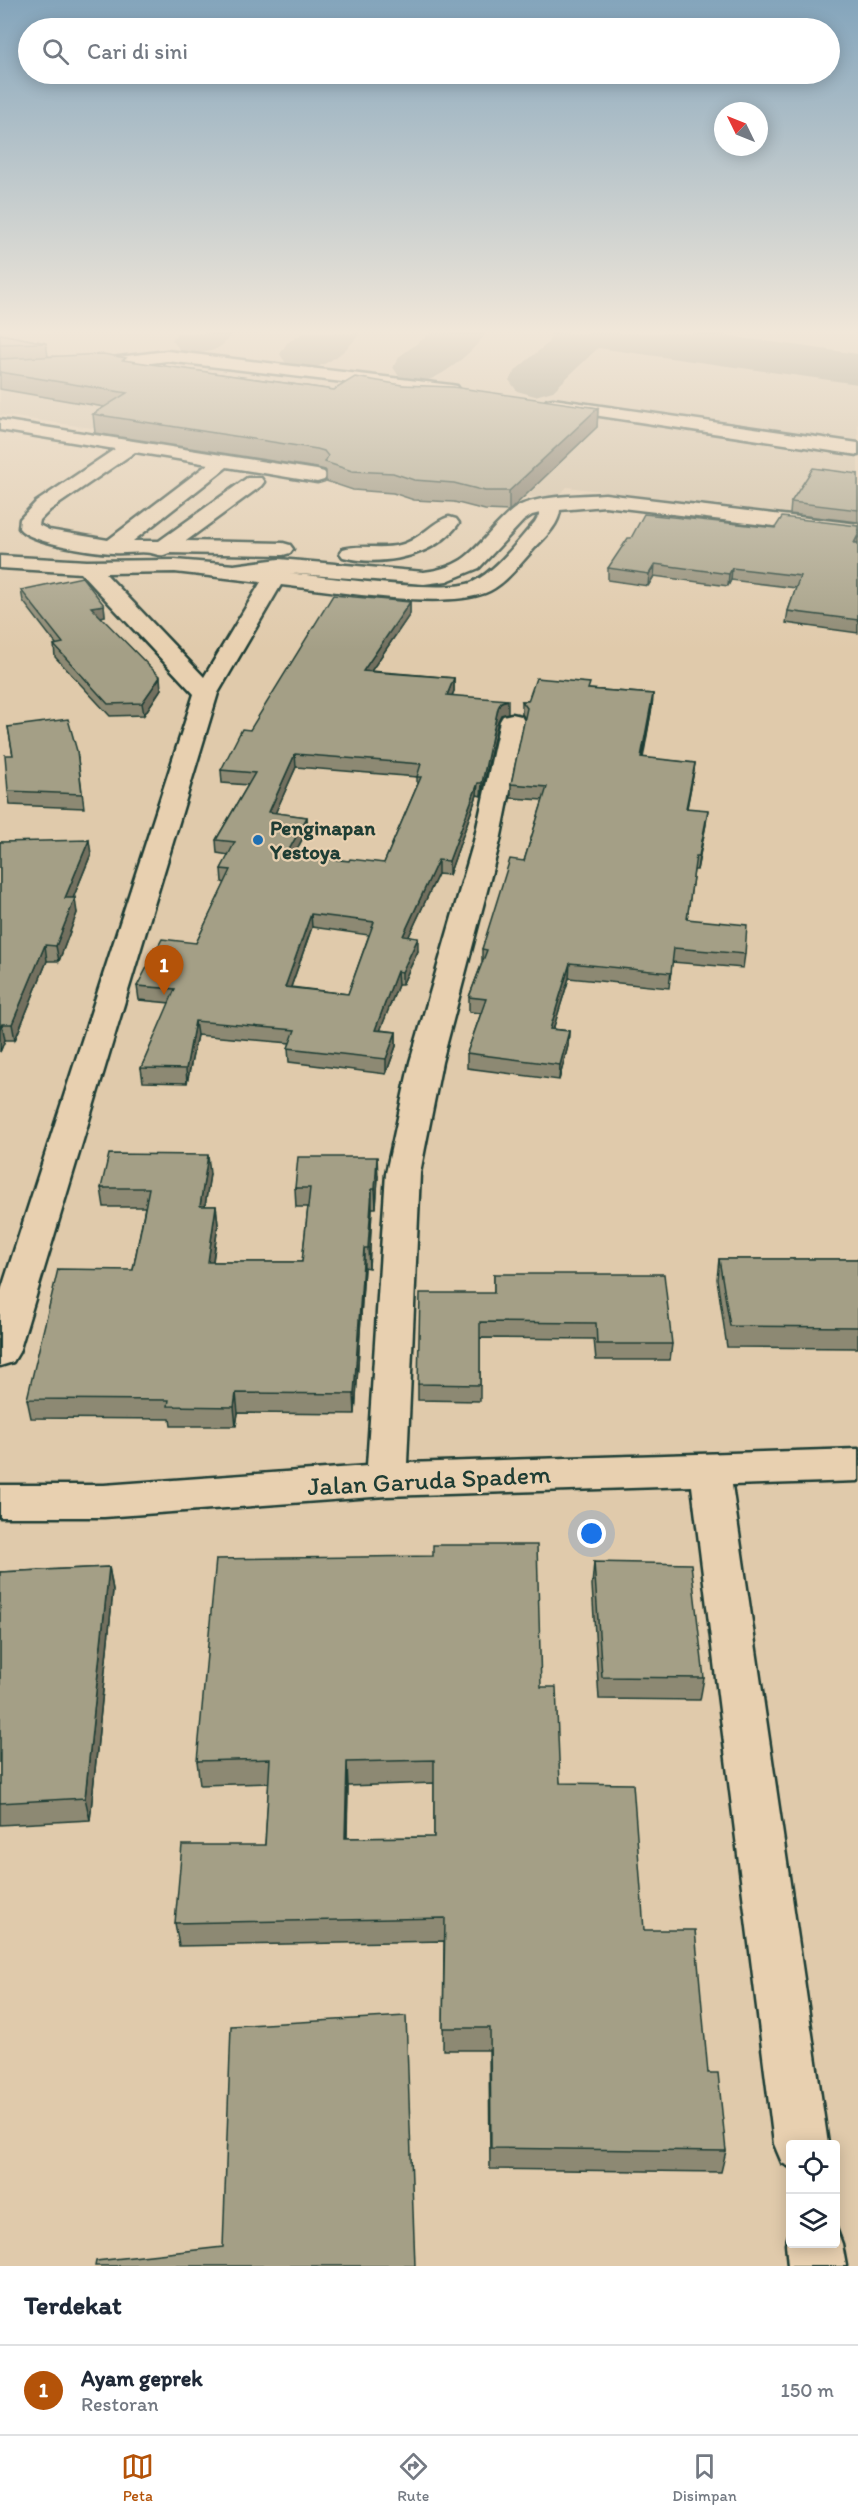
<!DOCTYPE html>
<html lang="id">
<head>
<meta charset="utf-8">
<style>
	body { margin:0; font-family:Itim,sans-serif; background:#f2f2f3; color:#1f2937 }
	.controls { position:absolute; right:18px; bottom:18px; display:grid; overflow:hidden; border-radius:6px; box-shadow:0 3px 15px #0003 }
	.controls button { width:54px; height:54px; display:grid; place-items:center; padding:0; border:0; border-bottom:2px solid #e0e1e3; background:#fff; color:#1f2937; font:30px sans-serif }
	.compass { position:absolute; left:714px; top:102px; width:54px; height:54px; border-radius:50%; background:#fff; box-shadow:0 3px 15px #0003; rotate:313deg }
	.you { position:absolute; left:592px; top:1534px; width:21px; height:21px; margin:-15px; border:4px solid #fff; border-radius:50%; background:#1a73e8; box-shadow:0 0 0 9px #1a73e833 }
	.badge { display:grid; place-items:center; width:39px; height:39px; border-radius:50%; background:#b45309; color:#fff; font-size:20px; font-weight:700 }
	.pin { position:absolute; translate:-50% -50px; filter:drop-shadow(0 2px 3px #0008) }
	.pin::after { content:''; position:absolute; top:32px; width:21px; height:18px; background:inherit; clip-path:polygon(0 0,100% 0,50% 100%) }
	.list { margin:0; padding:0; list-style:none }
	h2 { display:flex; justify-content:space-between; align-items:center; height:78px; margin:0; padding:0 24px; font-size:26px }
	h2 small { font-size:20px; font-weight:400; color:#747a83 }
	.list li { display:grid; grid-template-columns:39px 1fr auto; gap:18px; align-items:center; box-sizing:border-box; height:90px; padding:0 24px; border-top:2px solid #e0e1e3 }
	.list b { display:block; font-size:22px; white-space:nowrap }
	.list p { margin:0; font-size:20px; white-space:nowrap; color:#747a83 }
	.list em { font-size:20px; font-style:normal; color:#747a83 }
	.icon { flex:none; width:33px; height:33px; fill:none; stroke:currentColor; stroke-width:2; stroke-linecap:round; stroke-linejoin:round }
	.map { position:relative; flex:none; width:858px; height:2266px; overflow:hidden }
	.search { position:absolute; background:#fff; box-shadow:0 3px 15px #0003; left:18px; right:18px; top:18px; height:66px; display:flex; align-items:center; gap:15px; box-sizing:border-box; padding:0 21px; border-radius:33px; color:#747a83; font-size:22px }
	.sheet { height:168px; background:#fff }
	nav { display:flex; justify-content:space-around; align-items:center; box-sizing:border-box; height:84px; border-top:2px solid #e0e1e3; background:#fff; font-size:16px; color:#747a83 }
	nav a { display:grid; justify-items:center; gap:3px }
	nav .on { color:#b45309 }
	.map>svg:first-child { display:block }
	.built { fill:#cebda0 }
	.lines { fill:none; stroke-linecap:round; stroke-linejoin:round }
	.taxiway { fill:#808470; fill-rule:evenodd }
	.minor-casing { stroke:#1f3d34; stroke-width:5 }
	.minor { fill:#e8d0b0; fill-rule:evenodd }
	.wall { fill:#8d8973; stroke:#1f3d34; stroke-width:1.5; fill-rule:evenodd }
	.shaded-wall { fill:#736f5e; stroke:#1f3d34; stroke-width:1.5 }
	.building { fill:#a49f86; stroke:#1f3d34; stroke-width:1.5; fill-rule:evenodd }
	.poi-dot { fill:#1f6fb2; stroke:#e8d0b0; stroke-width:2 }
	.labels { text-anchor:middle; stroke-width:4.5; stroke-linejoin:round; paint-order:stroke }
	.poi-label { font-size:21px; font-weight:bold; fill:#1f3d34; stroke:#e8d0b0; text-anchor:start }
	.near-street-label { font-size:26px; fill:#1f3d34; stroke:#e8d0b0 }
</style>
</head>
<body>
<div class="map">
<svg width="858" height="2266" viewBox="0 0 858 2266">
	<rect width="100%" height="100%" fill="#e0caab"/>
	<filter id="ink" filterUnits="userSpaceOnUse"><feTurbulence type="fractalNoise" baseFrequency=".0167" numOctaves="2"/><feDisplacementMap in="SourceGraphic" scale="12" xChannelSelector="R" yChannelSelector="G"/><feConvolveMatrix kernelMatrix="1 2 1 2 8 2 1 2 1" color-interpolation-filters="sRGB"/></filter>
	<g filter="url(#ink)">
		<polygon class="built" points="0,333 858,333 858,523 567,487 554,500 526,496 514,508 485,510 454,502 423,501 393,493 353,490 329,482 274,475 293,462 277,458 272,462 95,433 99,429 0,415"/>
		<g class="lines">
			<g class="taxiway">
				<path d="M177 333H233C220 353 202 356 180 350L172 340Z"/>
				<path d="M303 333H360C349 349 326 368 306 369 300 369 293 366 287 365L280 354 287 343Z"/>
				<path d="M431 333H486C475 350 439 382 418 382 413 382 406 379 400 378L393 367 400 356Z"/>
				<polygon points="551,333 706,333 858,354 858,384 598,348 553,391 535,396 517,391 509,380 517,369 548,343"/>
			</g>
			<g class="minor-casing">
				<g id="minor">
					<polygon points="167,351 451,385 457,386 460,390 457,394 451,395 167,361 87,371 0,374 0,364 87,361"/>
					<polygon points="553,399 858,443 858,455 547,408 544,404 547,400"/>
					<path d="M0 420 317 470 324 472 327 476 324 480 317 482 227 467 133 541H159L247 478H261L264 482 261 486 186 541 283 543 290 545 293 549 290 553 283 555 169 553C161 557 159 555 151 553 140 551 126 554 113 553 94 552 29 543 19 528L20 519 36 502 115 449 0 430ZM135 452 208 464 108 540 49 530 39 525 40 520 50 510Z"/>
					<path d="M605 494 858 524V536L605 506 560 510C559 526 542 540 532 551 518 566 505 585 485 593 440 610 331 590 281 585L218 693 19 1352 13 1362 0 1366V1294L194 694 81 573 0 568V556L87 561 175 560 234 565 279 559 424 572C463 567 471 553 496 526 503 519 509 512 517 507 538 495 581 496 605 494ZM540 513 535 522C516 543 498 569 473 582 447 595 321 576 287 573L424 584 447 581 479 568 523 521 532 515ZM175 572 261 582 204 677 105 573Z"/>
					<path d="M449 517 456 519 459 523C435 557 381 567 343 557L340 553 343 549C361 544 381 550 400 545 420 540 433 521 449 517Z"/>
					<polygon points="512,714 521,716 524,721 500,841 442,1062 420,1173 407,1463 858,1449 858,1481 732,1485 828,2144 790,2144 790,2167 782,2163 774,2144 692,1486 386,1496 104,1517 0,1517 0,1485 104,1485 367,1466 386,1173 410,1062 474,841 500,721 503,716"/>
					<polygon points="836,2228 842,2244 846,2266 788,2266 786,2244 790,2232 790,2244 836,2244"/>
				</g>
			</g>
			<use href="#minor" class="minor"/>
		</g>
		<g class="wall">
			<polygon points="0,334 46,343 48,356 126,361 334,390 402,385 598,408 597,427 509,511 485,510 454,502 414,500 393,493 353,490 326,481 326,471 325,470 317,468 95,433 93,414 104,407 0,389"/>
			<polygon points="858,474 858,522 790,514 791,502"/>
			<polygon points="858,526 858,633 786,623 788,611 796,588 731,580 728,586 654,576 648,586 608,580 608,568 775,528"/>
			<polygon points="21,590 104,605 105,616 101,617 161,689 144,715 110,716 55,657 54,645 56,644 23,601"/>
			<path d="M410 602V614L371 671 454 678V691L452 695 508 713 501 715 498 721 481 796 477 795 449 875 438 874 409 936 418 951 402 985H398L380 1030 396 1032V1046L386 1074 289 1062 288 1048 290 1043 197 1035 187 1083 143 1082 141 1068 170 1003 139 1000 137 986 196 943 225 883 222 882 221 869 229 855 217 853 216 840 248 785 222 783 221 770 250 730ZM296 767 417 777V786L384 863 349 861 294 855 307 830V817L275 813ZM312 927 369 935 348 994 291 987Z"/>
			<polygon points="589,689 653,694 652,707 643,758 695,763 693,776 687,808 706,824 697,870 694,870 687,919 745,954 743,968 672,962 669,988 569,978 553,1029 569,1031 568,1046 559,1080 467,1068 467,1053 481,1013 469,1012 469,997 482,963 482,949 524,861 543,800 511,798 511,784 525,719 522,714 522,701 528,701"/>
			<polygon points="8,727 77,751 84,808 10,805 8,791 13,755"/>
			<polygon points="0,842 91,854 73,898 77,913 59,961 47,961 15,1040 5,1040 0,1052"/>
			<polygon points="210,1174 205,1206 216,1206 218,1225 213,1262 302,1262 308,1207 296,1207 295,1188 378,1176 376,1208 372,1208 369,1268 364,1267 355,1414 238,1413 236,1426 171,1426 170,1419 31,1418 27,1399 133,1270 145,1207 104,1207 101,1188"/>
			<polygon points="719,1259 858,1259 858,1348 727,1347 717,1279"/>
			<polygon points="494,1274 672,1344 670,1360 596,1360 594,1339 480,1338 480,1401 418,1400 418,1384 494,1293"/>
			<polygon points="594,1562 704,1678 700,1700 599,1699 592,1585"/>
			<polygon points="109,1567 113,1590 90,1820 0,1825 0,1572"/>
			<path d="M541 1687 560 1783 644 1930 708 2073 726 2151 721 2172 490 2169 489 2050H443L444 1941 179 1946 175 1923 265 1845 269 1783 200 1785 197 1761ZM434 1783V1837L347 1838 348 1786Z"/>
		</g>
		<g class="shaded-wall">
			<polygon points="598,408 597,427 509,511 509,491"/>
			<polygon points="858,535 858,543 854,543"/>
			<polygon points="655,564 654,576 648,586 649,574"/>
			<polygon points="732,568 731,580 728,586 729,574"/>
			<polygon points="410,602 410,614 363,683 363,671"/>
			<polygon points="104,605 105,616 92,619 91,607"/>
			<polygon points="160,677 161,689 144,715 142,703"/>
			<polygon points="454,678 454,691 447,707 447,695"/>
			<polygon points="653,694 652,707 640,771 641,757"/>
			<polygon points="508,700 508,713 501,715 498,721 481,796 482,783 498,708 501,702"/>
			<polygon points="295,754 296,767 270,825 269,812"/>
			<polygon points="695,763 693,776 684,822 686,808"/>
			<polygon points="478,783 477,795 449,875 449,861"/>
			<polygon points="708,810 706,824 697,870 699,856"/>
			<polygon points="307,817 307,830 287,868 286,855"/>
			<polygon points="89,840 91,854 67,913 65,898"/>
			<polygon points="438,860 438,874 403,949 403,936"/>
			<polygon points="75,898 77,913 59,961 56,946"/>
			<polygon points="311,914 312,927 286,1001 285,987"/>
			<polygon points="418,938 418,951 402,985 402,972"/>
			<polygon points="45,945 47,961 15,1040 12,1024"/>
			<polygon points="570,963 569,978 549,1043 550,1029"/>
			<polygon points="397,971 398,985 375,1044 375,1030"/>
			<polygon points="195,1021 197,1035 187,1083 186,1069"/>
			<polygon points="2,1024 5,1040 0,1052 0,1029"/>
			<polygon points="569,1031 568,1046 559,1080 560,1065"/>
			<polygon points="396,1032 396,1046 386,1074 386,1059"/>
			<polygon points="208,1155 210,1174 202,1225 200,1206"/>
			<polygon points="377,1157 378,1176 376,1208 375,1189"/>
			<polygon points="372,1189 372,1208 369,1268 368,1248"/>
			<polygon points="216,1206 218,1225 210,1281 208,1262"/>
			<polygon points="364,1248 364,1267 355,1414 354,1394"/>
			<polygon points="236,1393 238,1413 236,1426 234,1407"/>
			<polygon points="109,1567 113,1590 90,1820 85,1798"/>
			<polygon points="347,1762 348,1786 346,1861 345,1838"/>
		</g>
		<g class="building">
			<polygon points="0,334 46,343 0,344"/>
			<polygon points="103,354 126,358 123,360 334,390 355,377 402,385 453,387 598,408 509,491 485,491 454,483 414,480 393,473 352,471 325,462 328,456 324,451 317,449 93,414 127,393 0,372 0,359"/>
			<polygon points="813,468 858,474 858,510 791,502"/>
			<polygon points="644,514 775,528 782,517 858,526 858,535 854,543 858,543 858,620 788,611 800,576 732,568 729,574 655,564 649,574 608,568 628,538 631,538"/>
			<polygon points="82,577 104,605 91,607 160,677 142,703 108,704 54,645 63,643 21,590"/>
			<path d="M333 595 410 602 363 671 454 678 447 695 508 700 501 702 498 708 482 783H478L449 861 438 860 403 936 418 938 402 972 397 971 375 1030 396 1032 386 1059 288 1048 295 1030 195 1021 186 1069 141 1068 175 989 137 986 162 939 196 943 231 870 221 869 235 842 216 840 255 773 221 770 242 729 250 730ZM295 754 421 764 417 777H421L384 863 350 859 349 861 286 855 307 817 269 812ZM311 914 374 922 348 994 285 987Z"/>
			<polygon points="536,678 590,683 588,689 653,694 641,757 695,763 686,808 708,810 699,856 696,856 687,919 747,925 745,954 674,948 671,973 570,963 550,1029 569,1031 560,1065 467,1053 486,999 469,997 487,950 482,949 510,859 524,861 547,787 511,784 527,708 522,701 528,701"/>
			<polygon points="68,719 77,751 82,794 8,791 5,755 13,755 8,727"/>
			<polygon points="89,840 65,898 75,898 56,946 45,945 12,1024 2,1024 0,1029 0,842"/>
			<polygon points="109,1154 208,1155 200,1206 216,1206 208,1262 302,1262 310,1188 295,1188 298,1157 377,1157 375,1189 372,1189 368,1248 364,1248 354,1394 236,1393 234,1407 168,1406 169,1400 27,1399 58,1269 133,1270 149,1188 101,1188"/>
			<polygon points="719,1259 858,1259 858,1327 730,1326"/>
			<polygon points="494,1274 664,1274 672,1344 597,1344 596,1323 480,1322 480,1385 418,1384 420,1293 494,1293"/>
			<path d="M433 1545H537L541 1687H556L560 1783 633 1784 644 1930H695L708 2073H718L726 2151 491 2148 490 2028H443L445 1918 175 1923 182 1845H265L270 1759 197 1761 216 1559 433 1556ZM434 1760V1837L345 1838 347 1762Z"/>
			<polygon points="594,1562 691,1564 704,1678 602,1677"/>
			<polygon points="109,1567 85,1798 0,1803 0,1572"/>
			<polygon points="406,2016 415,2266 95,2266 96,2261 223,2247 231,2026"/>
		</g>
	</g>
	<linearGradient id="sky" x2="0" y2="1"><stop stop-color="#84a5bc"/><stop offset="0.51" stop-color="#f1e7d9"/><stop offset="1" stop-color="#f1e7d9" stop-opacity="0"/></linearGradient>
	<rect width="858" height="650" fill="url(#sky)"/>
	<circle class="poi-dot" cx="258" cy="840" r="6"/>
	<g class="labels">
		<g class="poi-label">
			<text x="270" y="835">Penginapan<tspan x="270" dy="24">Yestoya</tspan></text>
		</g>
		<g class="near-street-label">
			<text transform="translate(429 1480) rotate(-3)" y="9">Jalan Garuda Spadem</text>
		</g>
	</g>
</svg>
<div class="controls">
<button><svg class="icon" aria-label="locate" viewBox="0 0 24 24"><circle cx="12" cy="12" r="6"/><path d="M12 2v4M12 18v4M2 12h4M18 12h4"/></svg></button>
<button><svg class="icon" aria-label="layers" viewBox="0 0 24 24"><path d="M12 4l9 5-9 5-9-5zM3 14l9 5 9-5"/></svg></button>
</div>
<svg class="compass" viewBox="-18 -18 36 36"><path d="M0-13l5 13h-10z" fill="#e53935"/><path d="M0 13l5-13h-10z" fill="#747a83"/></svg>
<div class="you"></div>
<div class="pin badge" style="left:164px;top:995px">1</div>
<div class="search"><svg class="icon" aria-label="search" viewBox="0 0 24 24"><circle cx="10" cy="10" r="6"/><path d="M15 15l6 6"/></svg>Cari di sini</div>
</div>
<section class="sheet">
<h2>Terdekat<small></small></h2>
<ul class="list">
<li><span class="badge">1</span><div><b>Ayam geprek</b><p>Restoran</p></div><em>150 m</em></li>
</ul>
</section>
<nav>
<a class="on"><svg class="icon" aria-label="map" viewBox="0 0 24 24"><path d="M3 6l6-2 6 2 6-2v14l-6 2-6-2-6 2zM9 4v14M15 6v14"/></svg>Peta</a>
<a><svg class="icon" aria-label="directions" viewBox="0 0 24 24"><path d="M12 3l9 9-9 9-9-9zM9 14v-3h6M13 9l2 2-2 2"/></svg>Rute</a>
<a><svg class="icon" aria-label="saved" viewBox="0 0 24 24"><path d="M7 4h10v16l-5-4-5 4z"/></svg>Disimpan</a>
</nav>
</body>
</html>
